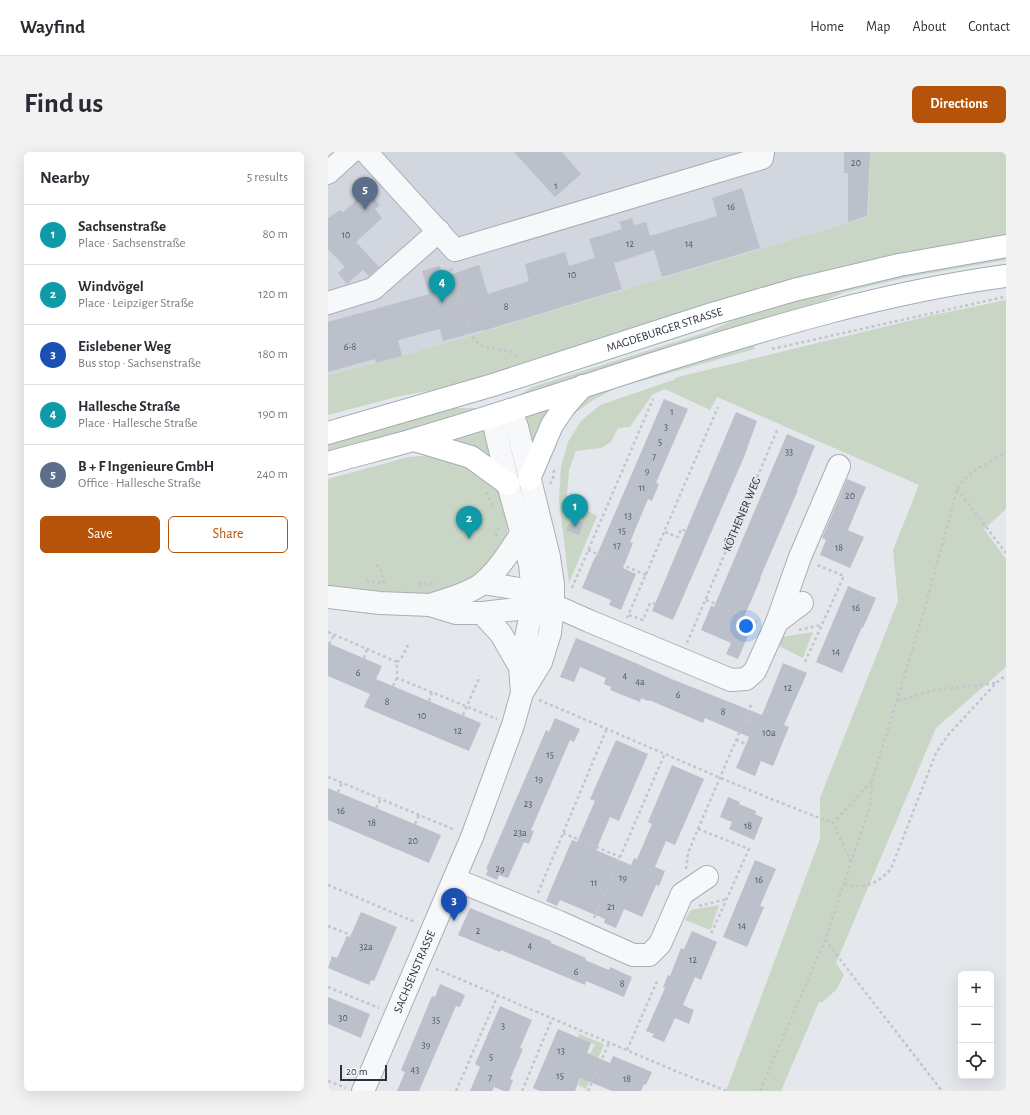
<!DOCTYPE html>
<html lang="en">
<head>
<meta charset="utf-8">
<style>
	body { margin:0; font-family:"Alegreya Sans",sans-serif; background:#f2f2f3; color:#2b2b33 }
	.controls { position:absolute; right:12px; bottom:12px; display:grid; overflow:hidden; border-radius:6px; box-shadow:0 4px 16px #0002 }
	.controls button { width:36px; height:36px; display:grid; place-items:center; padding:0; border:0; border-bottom:1px solid #e1e1e2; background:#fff; color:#2b2b33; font:20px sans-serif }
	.scale { position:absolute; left:12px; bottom:10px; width:47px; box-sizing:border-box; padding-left:4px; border:2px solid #2b3445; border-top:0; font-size:11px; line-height:14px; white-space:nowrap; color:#2b3445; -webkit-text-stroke:3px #f4f6f9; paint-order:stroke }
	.you { position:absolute; left:418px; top:474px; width:14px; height:14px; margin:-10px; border:3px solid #fff; border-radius:50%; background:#1a73e8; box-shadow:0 0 0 6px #1a73e833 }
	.badge { display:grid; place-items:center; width:26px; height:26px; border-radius:50%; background:#b45309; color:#fff; font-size:13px; font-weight:700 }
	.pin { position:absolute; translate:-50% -33px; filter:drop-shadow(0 1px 2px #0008) }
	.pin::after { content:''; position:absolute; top:21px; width:14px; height:12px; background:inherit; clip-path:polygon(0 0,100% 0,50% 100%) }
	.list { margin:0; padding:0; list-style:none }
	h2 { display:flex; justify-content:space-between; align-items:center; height:52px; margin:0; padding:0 16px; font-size:17px }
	h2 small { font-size:13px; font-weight:400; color:#7c7c81 }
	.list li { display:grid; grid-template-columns:26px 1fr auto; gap:12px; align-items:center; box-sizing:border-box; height:60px; padding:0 16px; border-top:1px solid #e1e1e2 }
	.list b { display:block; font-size:15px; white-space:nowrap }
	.list p { margin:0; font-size:13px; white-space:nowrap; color:#7c7c81 }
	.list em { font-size:13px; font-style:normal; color:#7c7c81 }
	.actions { display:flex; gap:8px; padding:12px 16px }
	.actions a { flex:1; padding:9px 0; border:1px solid #b45309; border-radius:6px; text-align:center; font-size:14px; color:#b45309 }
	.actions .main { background:#b45309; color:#fff }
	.icon { flex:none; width:22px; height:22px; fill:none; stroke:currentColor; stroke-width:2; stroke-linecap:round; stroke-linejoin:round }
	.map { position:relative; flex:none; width:678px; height:939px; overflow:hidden; border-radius:6px }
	header { display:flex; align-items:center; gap:24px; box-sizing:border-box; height:56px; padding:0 20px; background:#fff; border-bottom:1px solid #e1e1e2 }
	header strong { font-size:19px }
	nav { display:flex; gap:22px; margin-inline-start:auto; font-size:14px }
	.intro { display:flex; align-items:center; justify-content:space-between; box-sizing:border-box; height:96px; padding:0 24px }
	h1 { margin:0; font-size:28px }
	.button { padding:10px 18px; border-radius:6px; background:#b45309; color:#fff; font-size:14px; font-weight:700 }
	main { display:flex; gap:24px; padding:0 24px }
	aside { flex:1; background:#fff; border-radius:6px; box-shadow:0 4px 16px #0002 }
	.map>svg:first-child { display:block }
	.built { fill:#d2d6de }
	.green { fill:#c9d6c5 }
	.building { fill:#bbc0ca }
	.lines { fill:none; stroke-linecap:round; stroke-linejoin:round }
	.minor-casing { stroke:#a9aeb7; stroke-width:24 }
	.major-casing { stroke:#a3abb8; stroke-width:24 }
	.path { stroke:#c2c5cb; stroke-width:2.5; stroke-dasharray:3 3; stroke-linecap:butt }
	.minor { stroke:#f7f8fa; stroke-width:22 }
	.major { stroke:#fff; stroke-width:22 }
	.labels { text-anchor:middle; stroke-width:4; stroke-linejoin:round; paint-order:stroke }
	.number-label { font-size:10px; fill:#4f5766 }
	.street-label { font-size:12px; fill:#2b3445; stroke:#f4f6f9 }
</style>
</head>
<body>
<header>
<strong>Wayfind</strong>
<nav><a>Home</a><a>Map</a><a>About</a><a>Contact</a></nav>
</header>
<div class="intro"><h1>Find us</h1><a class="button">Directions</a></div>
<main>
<aside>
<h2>Nearby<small>5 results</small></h2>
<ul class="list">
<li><span class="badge" style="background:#0f9aa8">1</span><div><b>Sachsenstraße</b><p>Place · Sachsenstraße</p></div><em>80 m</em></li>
<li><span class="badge" style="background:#0f9aa8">2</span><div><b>Windvögel</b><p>Place · Leipziger Straße</p></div><em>120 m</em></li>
<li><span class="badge" style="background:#1a4fb4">3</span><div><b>Eislebener Weg</b><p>Bus stop · Sachsenstraße</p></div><em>180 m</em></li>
<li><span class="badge" style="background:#0f9aa8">4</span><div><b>Hallesche Straße</b><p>Place · Hallesche Straße</p></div><em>190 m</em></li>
<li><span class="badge" style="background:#5c6f8a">5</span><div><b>B + F Ingenieure GmbH</b><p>Office · Hallesche Straße</p></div><em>240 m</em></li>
</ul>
<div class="actions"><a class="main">Save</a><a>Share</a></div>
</aside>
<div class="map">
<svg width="678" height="939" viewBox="0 0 678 939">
	<rect width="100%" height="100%" fill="#e4e7ec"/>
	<polygon class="built" points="0,0 542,0 540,65 74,204 0,223"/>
	<g class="green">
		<polygon points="542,0 678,0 678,84 134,233 72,244 0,263 0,223 74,204 540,65"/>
		<polygon points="678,101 678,108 580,125 517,140 475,158 193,245 193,242 204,235 382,179 431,156 495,139"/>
		<polygon points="678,148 678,357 656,377 678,407 678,515 608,576 508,811 516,823 508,838 494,850 491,850 453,939 398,939 492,687 492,646 570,449 565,398 591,333 389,245 382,258 337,237 324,243 302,275 290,276 283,290 273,296 248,299 241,318 239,343 254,356 269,364 241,431 231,347 233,315 240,290 253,269 272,253 348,227 346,226 601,164"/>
		<path d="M425 190 427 197 288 236C266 247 252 255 235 273L245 256 264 243Z"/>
		<polygon points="225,255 203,294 196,264"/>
		<polygon points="122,256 147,256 149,257 0,303 0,289"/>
		<polygon points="158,277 168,314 116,290"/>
		<polygon points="106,303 124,306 164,329 175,349 180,373 177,395 151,424 104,442 71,442 0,435 0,327 80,305"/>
		<polygon points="485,480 475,506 449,493 453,485"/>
		<polygon points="391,753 383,777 379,777 357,768 363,758"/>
		<polygon points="251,882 276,892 258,937 250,933 254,922 245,895 262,902 267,893 250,886"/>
	</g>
	<g class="building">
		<polygon points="186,0 234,0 253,22 227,45"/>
		<polygon points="516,0 542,0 539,64 520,70 520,21 516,21"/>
		<polygon points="414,36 432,96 334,125 326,98 286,111 294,137 155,179 155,178 115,189 112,177 70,188 74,204 48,211 47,207 0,220 0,170 101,142 94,119 112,114 115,125 151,113 160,142 201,129 197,112 237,100 241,114 267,106 261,87 294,77 291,70 304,66 306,73 318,70 322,84 389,64 384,46"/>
		<polygon points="39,39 52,53 47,57 54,66 28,90 51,115 41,124 35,118 19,132 10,121 17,115 0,97 0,66 12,58 15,60"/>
		<polygon points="336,247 360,257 328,331 331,332 324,349 320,347 302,390 305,391 295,416 308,422 293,458 281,453 283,448 254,436 267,405 268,405"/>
		<polygon points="408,260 429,269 416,305 345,468 324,459"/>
		<polygon points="459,282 487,294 469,338 470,338 432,426 433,426 415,467 425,472 410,507 398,502 403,491 373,478 383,454 386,455"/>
		<polygon points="519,327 538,335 520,378 536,385 522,416 492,403 498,388 494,386"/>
		<polygon points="244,366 256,371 251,383 238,378"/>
		<polygon points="520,434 548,446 535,476 534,475 514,521 488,510"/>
		<polygon points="248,486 310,512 341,526 434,563 455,511 479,521 456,573 461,575 445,614 433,609 427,624 408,616 421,585 377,566 375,571 321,548 320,549 313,546 312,550 282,538 283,535 276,532 278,526 252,515 246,530 232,525"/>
		<polygon points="0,491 54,514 48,527 153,571 141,599 36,555 42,542 0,524"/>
		<polygon points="227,566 252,577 246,590 242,588 203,678 206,679 201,692 196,690 180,726 171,723 169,728 158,723 160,718 158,717 218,578 221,580"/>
		<polygon points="288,588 320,602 291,669 282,665 268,698 303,713 306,706 309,707 324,672 320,670 344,613 376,627 347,693 338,689 327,715 337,719 331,734 328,733 314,765 296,757 288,776 276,771 277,767 232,748 229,754 218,749 244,688 249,690 267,649 262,647"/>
		<polygon points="0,636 113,683 101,711 0,668"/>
		<polygon points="400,645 412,650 411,652 428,659 427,662 435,666 426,688 401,677 404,670 392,665"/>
		<polygon points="427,708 448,717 432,754 436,755 419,795 395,785"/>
		<polygon points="142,756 223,789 223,791 258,806 257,808 281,818 282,815 304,825 296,845 258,829 257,833 173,798 172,800 130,783"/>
		<polygon points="33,760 69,775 46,829 43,828 41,833 0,816 4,804 9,806 19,784 22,785"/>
		<polygon points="364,779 389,790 373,828 367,825 355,853 366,858 361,872 347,866 336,890 324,885 326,882 318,879 337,836 335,835 340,823 342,824 353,796 356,797"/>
		<polygon points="112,832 137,843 132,855 128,854 91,939 69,939 77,920 73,918 104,844 107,845"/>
		<polygon points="0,845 42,862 33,886 0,872"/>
		<polygon points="172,854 204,868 192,896 195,897 182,927 185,928 181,939 176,939 166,935 164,939 142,939 152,915 147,912"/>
		<polygon points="230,877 263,891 259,901 282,911 285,904 324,920 318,933 316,932 313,939 284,939 252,926 247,939 212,939 205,936"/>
	</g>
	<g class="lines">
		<g class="minor-casing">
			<g id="minor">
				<polyline points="38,0 127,98 414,12 434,6 435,0"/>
				<polyline points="0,21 23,0"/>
				<polyline points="0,151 45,137 111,79"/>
				<polyline points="164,264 180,332 202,412 205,441 204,456 192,515 194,541"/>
				<polyline points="155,431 186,436 205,441 225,453 261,469 403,528 418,527 427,519 449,470 474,451"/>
				<polyline points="0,445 52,451 102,453 128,461 154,461 217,454"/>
				<path d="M102 453C117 448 144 441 156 430 171 417 182 399 193 382"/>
				<polyline points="154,461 173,482 192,515"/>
				<polyline points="449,470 472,405 511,314"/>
				<polyline points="126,727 231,770 305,803 321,803 332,792 354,742 379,725"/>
				<path id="s2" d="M35 939 144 685 185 573 194 541 213 510 222 481 225 453V432L221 405 189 275 182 258"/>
			</g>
		</g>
		<g class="major-casing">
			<g id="major">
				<path id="s3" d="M0 281 165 233 384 162 466 138 571 113 678 94"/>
				<polyline points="86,288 143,305 180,332"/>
				<path d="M0 311C28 303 57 296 85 288 167 264 247 237 328 211 443 175 559 140 678 124"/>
				<polyline points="201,327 224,273 237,254 255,234"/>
			</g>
		</g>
		<g class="path">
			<polyline points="123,116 146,188 154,194 184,200 190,206"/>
			<polyline points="444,197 676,145"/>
			<polyline points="222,332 225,327 226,318"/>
			<polyline points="629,337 678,401"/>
			<polyline points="158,340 166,355"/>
			<polyline points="337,380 350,385 353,377 358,379"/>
			<polyline points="168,384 171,373"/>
			<polyline points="260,398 318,423"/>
			<polyline points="48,413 52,415 56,431"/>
			<polyline points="38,429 57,431"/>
			<polyline points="90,432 107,431"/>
			<polyline points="244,436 325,247"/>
			<polyline points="378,448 429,470"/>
			<polyline points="301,463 315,468 322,451 327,452"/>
			<polyline points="299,466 390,255"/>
			<polyline points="471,478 493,473"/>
			<polyline points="0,480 69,510 69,526 169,567"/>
			<path id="s1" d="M359 491 450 276"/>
			<polyline points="1,492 6,483"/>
			<polyline points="36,506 39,497"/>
			<polyline points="69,510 73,507 80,493"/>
			<polyline points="477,510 516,424 489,413"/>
			<polyline points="65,534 69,526"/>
			<path d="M211 548C309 589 406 634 505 671"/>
			<polyline points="101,549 104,540"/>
			<polyline points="570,549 607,538 668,531"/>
			<polyline points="135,563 152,524"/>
			<polyline points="417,568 427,572"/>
			<polyline points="408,588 418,592"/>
			<polyline points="0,625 127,678"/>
			<polyline points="10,640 14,630"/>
			<polyline points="48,656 53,647"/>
			<polyline points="87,672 91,663"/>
			<polyline points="370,677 421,697 383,782"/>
			<polyline points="235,681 292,705"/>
			<polyline points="523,710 505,671 544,629"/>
			<polyline points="358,717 360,701 370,677 424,551"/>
			<path d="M516 732C536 737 548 733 563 717L608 601 621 582 668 531 678 523"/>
			<polyline points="0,733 87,770"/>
			<polyline points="210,741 279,576"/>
			<polyline points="371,754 399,747"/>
			<polyline points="266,766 337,601"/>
			<polyline points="0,774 25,784"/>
			<polyline points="497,788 614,939"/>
			<polyline points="108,817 350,920 399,939"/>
			<polyline points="0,835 51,856"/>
			<polyline points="299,898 330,827"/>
			<polyline points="0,929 18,936"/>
			<polyline points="128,939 170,843"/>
			<polyline points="194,939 224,867"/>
			<polyline points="260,939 281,891"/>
			<path d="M432 939 497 788 542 654 544 629 597 456 629 337C640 319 660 311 678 300"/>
		</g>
		<use href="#minor" class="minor"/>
		<use href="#major" class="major"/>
	</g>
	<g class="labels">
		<g class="number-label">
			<text x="528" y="14">20</text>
			<text x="228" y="37">1</text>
			<text x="403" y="58">16</text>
			<text x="18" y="86">10</text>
			<text x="302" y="95">12</text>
			<text x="361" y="95">14</text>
			<text x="244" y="126">10</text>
			<text x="178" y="158">8</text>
			<text x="22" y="198">6-8</text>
			<text x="344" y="263">1</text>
			<text x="338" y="278">3</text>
			<text x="332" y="293">5</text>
			<text x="461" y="303">33</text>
			<text x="326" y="308">7</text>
			<text x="319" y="322">9</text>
			<text x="314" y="339">11</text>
			<text x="522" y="347">20</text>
			<text x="300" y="367">13</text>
			<text x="294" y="382">15</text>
			<text x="289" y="397">17</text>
			<text x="511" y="399">18</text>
			<text x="528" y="459">16</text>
			<text x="508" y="503">14</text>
			<text x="30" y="524">6</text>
			<text x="297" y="527">4</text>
			<text x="312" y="533">4a</text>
			<text x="460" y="539">12</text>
			<text x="350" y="546">6</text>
			<text x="59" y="553">8</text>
			<text x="395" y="563">8</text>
			<text x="94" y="567">10</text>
			<text x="130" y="582">12</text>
			<text x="441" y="584">10a</text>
			<text x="222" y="606">15</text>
			<text x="211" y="630">19</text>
			<text x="200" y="655">23</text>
			<text x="13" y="662">16</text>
			<text x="44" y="674">18</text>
			<text x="420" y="677">18</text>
			<text x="192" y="684">23a</text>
			<text x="85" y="692">20</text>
			<text x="172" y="720">29</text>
			<text x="295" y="729">19</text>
			<text x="431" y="731">16</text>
			<text x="266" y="734">11</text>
			<text x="283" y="758">21</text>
			<text x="414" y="777">14</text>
			<text x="150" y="782">2</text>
			<text x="202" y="797">4</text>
			<text x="38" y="798">32a</text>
			<text x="365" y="811">12</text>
			<text x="248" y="823">6</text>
			<text x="294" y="835">8</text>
			<text x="15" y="869">30</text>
			<text x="108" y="871">35</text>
			<text x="175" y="877">3</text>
			<text x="98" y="896">39</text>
			<text x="233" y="902">13</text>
			<text x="163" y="908">5</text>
			<text x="87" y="921">43</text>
			<text x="232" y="927">15</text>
			<text x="162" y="929">7</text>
			<text x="299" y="930">18</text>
		</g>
		<g class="street-label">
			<text dy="4" stroke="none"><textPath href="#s3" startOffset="352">MAGDEBURGER STRASSE</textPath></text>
			<text dy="4" stroke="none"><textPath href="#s1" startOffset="140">KÖTHENER WEG</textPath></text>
			<text dy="4" stroke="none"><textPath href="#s2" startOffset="130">SACHSENSTRASSE</textPath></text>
		</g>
	</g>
</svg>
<div class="controls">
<button>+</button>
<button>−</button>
<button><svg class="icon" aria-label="locate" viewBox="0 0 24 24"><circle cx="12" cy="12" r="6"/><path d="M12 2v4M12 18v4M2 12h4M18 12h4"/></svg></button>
</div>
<div class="scale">20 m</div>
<div class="you"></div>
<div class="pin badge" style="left:247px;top:375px;background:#0f9aa8">1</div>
<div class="pin badge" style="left:141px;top:387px;background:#0f9aa8">2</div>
<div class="pin badge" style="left:126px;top:769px;background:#1a4fb4">3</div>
<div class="pin badge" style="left:114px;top:151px;background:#0f9aa8">4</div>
<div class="pin badge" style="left:37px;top:58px;background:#5c6f8a">5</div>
</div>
</main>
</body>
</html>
